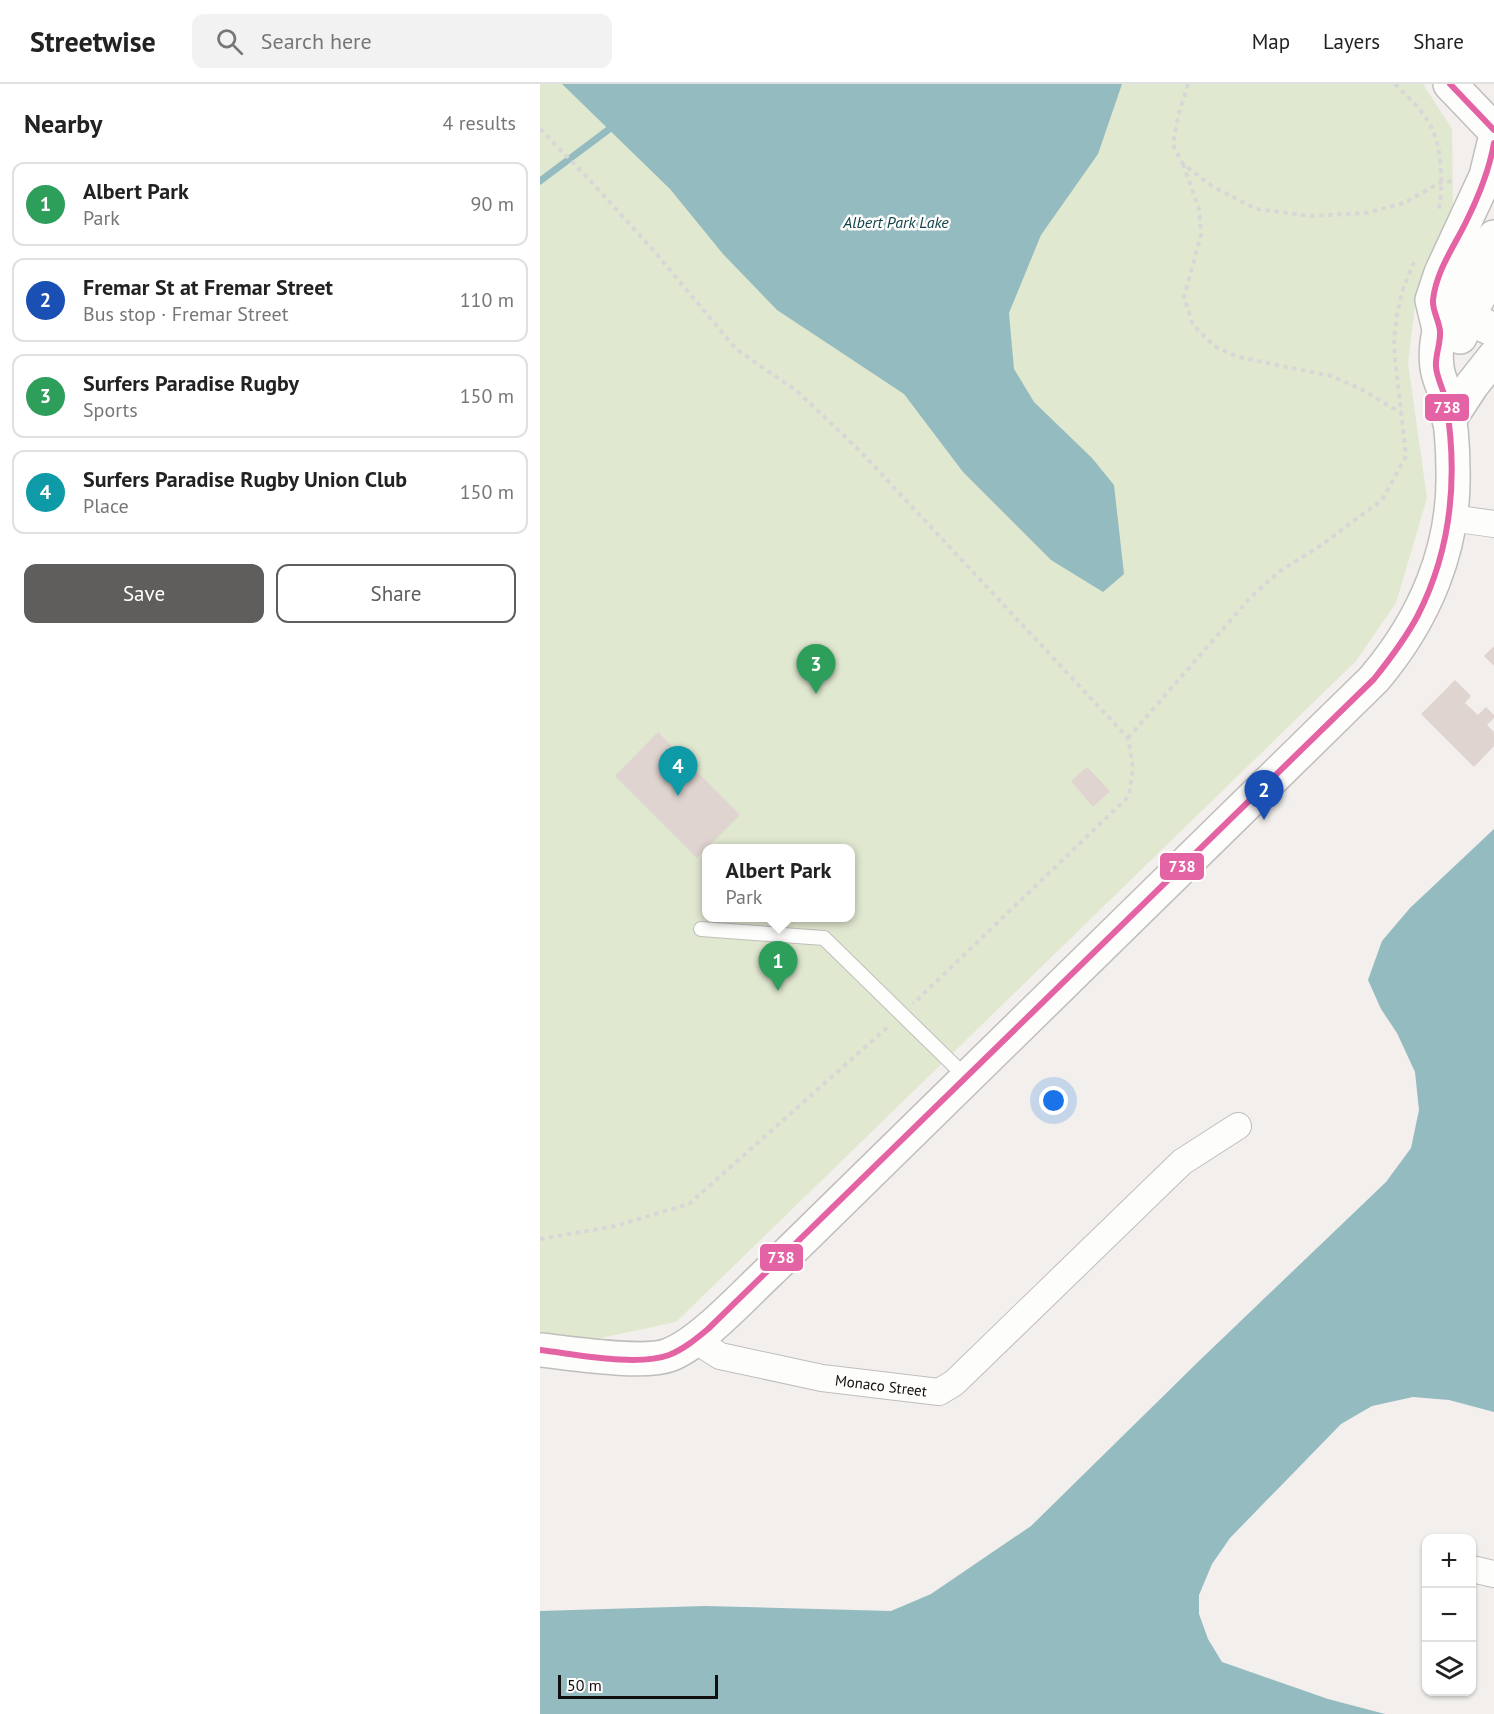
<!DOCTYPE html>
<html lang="en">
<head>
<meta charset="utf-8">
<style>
	body { margin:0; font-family:"PT Sans",sans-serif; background:#f2f2f2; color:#222 }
	.controls { position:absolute; right:18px; bottom:18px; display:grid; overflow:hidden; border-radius:12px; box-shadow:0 2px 4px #0004 }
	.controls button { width:54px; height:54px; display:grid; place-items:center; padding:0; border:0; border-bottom:2px solid #e0e0e0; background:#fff; color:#222; font:30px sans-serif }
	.scale { position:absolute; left:18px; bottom:15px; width:160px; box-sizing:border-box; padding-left:6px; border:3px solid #12100e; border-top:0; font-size:16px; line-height:21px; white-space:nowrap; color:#12100e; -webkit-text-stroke:4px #fefdfc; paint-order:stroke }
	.you { position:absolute; left:514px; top:1017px; width:21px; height:21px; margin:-15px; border:4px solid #fff; border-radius:50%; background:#1a73e8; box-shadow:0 0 0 9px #1a73e833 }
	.badge { display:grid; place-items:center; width:39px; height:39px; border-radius:50%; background:#605e5c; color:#fff; font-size:20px; font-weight:700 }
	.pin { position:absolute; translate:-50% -50px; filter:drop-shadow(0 2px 3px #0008) }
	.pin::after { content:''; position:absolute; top:32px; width:21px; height:18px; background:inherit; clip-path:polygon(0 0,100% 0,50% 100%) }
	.popup { position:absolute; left:162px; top:760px; width:153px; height:78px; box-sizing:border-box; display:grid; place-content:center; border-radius:12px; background:#fff; filter:drop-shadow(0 2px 4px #0005); font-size:20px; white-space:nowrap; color:#767676 }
	.popup b { font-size:22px; color:#222 }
	.popup::after { content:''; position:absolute; left:50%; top:100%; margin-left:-12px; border:12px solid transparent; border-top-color:#fff }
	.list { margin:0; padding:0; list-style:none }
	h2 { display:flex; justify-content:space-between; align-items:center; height:78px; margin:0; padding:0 24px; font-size:26px }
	h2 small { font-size:20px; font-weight:400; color:#767676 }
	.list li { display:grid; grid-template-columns:39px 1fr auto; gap:18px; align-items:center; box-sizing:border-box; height:84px; margin:0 12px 12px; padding:0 12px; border:2px solid #e0e0e0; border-radius:12px }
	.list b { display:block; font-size:22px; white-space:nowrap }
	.list p { margin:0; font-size:20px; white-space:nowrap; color:#767676 }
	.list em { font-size:20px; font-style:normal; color:#767676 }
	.actions { display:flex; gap:12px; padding:18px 24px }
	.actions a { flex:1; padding:14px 0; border:2px solid #605e5c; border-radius:12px; text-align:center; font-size:21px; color:#605e5c }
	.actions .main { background:#605e5c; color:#fff }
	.icon { flex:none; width:33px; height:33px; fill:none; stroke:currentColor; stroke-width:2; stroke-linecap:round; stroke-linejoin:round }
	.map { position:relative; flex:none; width:954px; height:1630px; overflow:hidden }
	header { display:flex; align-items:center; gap:36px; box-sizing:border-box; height:84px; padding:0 30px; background:#fff; border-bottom:2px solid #e0e0e0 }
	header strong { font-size:28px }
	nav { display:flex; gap:33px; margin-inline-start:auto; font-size:21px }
	.search { width:420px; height:54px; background:#f2f2f2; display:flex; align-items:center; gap:15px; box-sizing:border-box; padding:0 21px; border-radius:12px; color:#767676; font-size:22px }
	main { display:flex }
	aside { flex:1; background:#fff }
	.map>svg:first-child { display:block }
	.green { fill:#e1e8d0; fill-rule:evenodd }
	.water { fill:#94bbc0 }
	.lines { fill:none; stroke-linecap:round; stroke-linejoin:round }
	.stream { stroke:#94bbc0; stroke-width:7 }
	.building { fill:#dfd4cf }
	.lane-casing { stroke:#c0bebc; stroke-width:16 }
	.street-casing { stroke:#c0bebc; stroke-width:28 }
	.secondary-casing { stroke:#c0bebc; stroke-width:36 }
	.primary-casing { stroke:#c0bebc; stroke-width:36 }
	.path { stroke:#d8d7d7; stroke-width:4; stroke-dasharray:4.5 4.5; stroke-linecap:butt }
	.lane { stroke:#fdfdfc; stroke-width:14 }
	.street { stroke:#fdfdfc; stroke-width:26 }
	.secondary { stroke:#fdfdfc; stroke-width:33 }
	.primary { stroke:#fdfdfc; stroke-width:33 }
	.bus-1-casing { stroke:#fefdfc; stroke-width:10 }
	.bus-1 { stroke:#e463a4; stroke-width:6 }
	.labels { text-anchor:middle; stroke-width:5; stroke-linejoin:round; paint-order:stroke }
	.street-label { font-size:15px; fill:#12100e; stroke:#fefdfc }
	.water-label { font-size:16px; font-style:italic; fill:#0d444a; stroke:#fefdfc }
	.line-badge { stroke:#fefdfc; stroke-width:2 }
	.badge-label { font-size:16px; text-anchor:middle; font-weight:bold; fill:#fff }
</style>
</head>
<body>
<header>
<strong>Streetwise</strong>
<div class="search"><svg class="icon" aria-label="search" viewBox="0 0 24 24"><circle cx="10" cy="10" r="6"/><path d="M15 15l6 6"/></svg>Search here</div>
<nav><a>Map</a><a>Layers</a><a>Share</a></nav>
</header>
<main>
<aside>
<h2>Nearby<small>4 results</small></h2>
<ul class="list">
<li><span class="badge" style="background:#2e9e5b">1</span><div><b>Albert Park</b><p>Park</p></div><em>90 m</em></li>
<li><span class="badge" style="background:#1a4fb4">2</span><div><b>Fremar St at Fremar Street</b><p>Bus stop · Fremar Street</p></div><em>110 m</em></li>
<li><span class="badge" style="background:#2e9e5b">3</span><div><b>Surfers Paradise Rugby</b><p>Sports</p></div><em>150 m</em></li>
<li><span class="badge" style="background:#0f9aa8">4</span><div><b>Surfers Paradise Rugby Union Club</b><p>Place</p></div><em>150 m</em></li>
</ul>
<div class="actions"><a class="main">Save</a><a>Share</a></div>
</aside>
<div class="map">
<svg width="954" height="1630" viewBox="0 0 954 1630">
	<rect width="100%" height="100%" fill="#f2efec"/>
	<path class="green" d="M0 0H883L912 45 913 129 876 213 868 279 887 414 856 519 816 577 136 1238 56 1255 0 1248ZM166 764H310V834H166Z"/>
	<g class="water">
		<polygon points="22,0 582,0 558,70 501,151 469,229 474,285 494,318 552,374 574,401 584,490 563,508 511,476 423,388 364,310 237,226 183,170 130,105"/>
		<polygon points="954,745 954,1328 909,1316 873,1313 832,1322 801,1340 690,1454 672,1480 659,1511 659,1530 668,1555 682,1578 788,1615 845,1630 0,1630 0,1527 165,1522 351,1527 391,1510 491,1442 660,1276 846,1098 871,1064 879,1026 875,988 857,949 841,925 828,896 842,857 870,824"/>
	</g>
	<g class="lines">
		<polyline class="stream" points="0,97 68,46"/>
	</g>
	<g class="building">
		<polygon points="954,562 954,582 944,572"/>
		<polygon points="915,596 931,612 925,619 938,631 946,623 954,631 954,634 947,641 954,648 954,662 934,683 881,630"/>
		<polygon points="118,648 200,731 157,774 75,692"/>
		<polygon points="547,683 570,707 553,723 531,697"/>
	</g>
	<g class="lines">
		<g class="lane-casing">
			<polyline id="lane" points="161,845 284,854 427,994"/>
		</g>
		<g class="street-casing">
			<g id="street">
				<polyline points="911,434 954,440"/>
				<polyline points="155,1256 180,1272 282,1294 399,1308 414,1299 642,1078 698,1042"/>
				<polyline points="932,1485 954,1490"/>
			</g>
		</g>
		<g class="secondary-casing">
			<g id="secondary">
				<polyline points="920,253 938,214 954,192"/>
				<path d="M0 1266C29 1269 104 1281 129 1271 161 1259 204 1211 231 1186L834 595C884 536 915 465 913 387 913 363 911 337 906 314 904 303 898 294 897 283 891 236 923 187 954 153"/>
			</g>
		</g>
		<g class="primary-casing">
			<g id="primary">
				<polyline points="910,0 954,46"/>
				<polyline points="911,216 928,234 954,246"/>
				<polyline points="900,249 892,216 901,189 946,92 954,59"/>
				<polyline points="909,336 932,301 954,273"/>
			</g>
		</g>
		<g class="path">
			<polyline points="648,0 638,32 633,61 643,80 672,102 716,125 772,132 826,129 864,119 901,98 916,97"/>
			<path d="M855 0C869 14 886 29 893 47 902 67 903 104 899 125"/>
			<polyline points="0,45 45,91 115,168 196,265 258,308 318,365 588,654 593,684 589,712 373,920"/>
			<polyline points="643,80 659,125 661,151 644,213 653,241 674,262 698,273 791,292 821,305 861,329"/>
			<polyline points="588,654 709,515 740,487 780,462 842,416 866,372 855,275 854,254 857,231 862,208 874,178"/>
			<polyline points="0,1155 75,1142 149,1120 350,941"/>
		</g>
		<use href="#lane" class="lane"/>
		<use href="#street" class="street"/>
		<use href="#secondary" class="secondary"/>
		<use href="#primary" class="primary"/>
		<g class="bus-1-casing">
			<g id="bus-1">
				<polyline points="910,0 954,46"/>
				<path d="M0 1266C35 1270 97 1283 129 1271 144 1265 156 1255 168 1245L834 595C850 575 866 554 878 531 912 464 918 391 906 318 904 306 897 295 896 283 895 271 901 259 900 247 899 236 892 226 893 216 896 188 913 164 925 140 938 114 949 88 954 59"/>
			</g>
		</g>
		<use href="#bus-1" class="bus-1"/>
	</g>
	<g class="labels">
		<g class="street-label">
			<text transform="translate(341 1302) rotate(7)" y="5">Monaco Street</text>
		</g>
		<g class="water-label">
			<text x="356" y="144">Albert Park Lake</text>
		</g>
	</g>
	<g class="line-badge">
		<rect x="884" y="309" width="46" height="29" rx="6" fill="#e463a4"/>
		<rect x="619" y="768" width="46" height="29" rx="6" fill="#e463a4"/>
		<rect x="219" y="1159" width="45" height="29" rx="6" fill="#e463a4"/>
	</g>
	<g class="badge-label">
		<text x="907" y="329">738</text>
		<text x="642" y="788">738</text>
		<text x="241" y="1179">738</text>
	</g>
</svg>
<div class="controls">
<button>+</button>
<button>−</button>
<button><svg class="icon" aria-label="layers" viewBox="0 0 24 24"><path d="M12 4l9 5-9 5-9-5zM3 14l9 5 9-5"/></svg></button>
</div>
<div class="scale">50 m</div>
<div class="you"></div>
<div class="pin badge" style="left:238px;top:907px;background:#2e9e5b">1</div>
<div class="popup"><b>Albert Park</b>Park</div>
<div class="pin badge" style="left:724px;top:736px;background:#1a4fb4">2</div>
<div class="pin badge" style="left:276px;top:610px;background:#2e9e5b">3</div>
<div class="pin badge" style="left:138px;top:712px;background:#0f9aa8">4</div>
</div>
</main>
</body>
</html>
